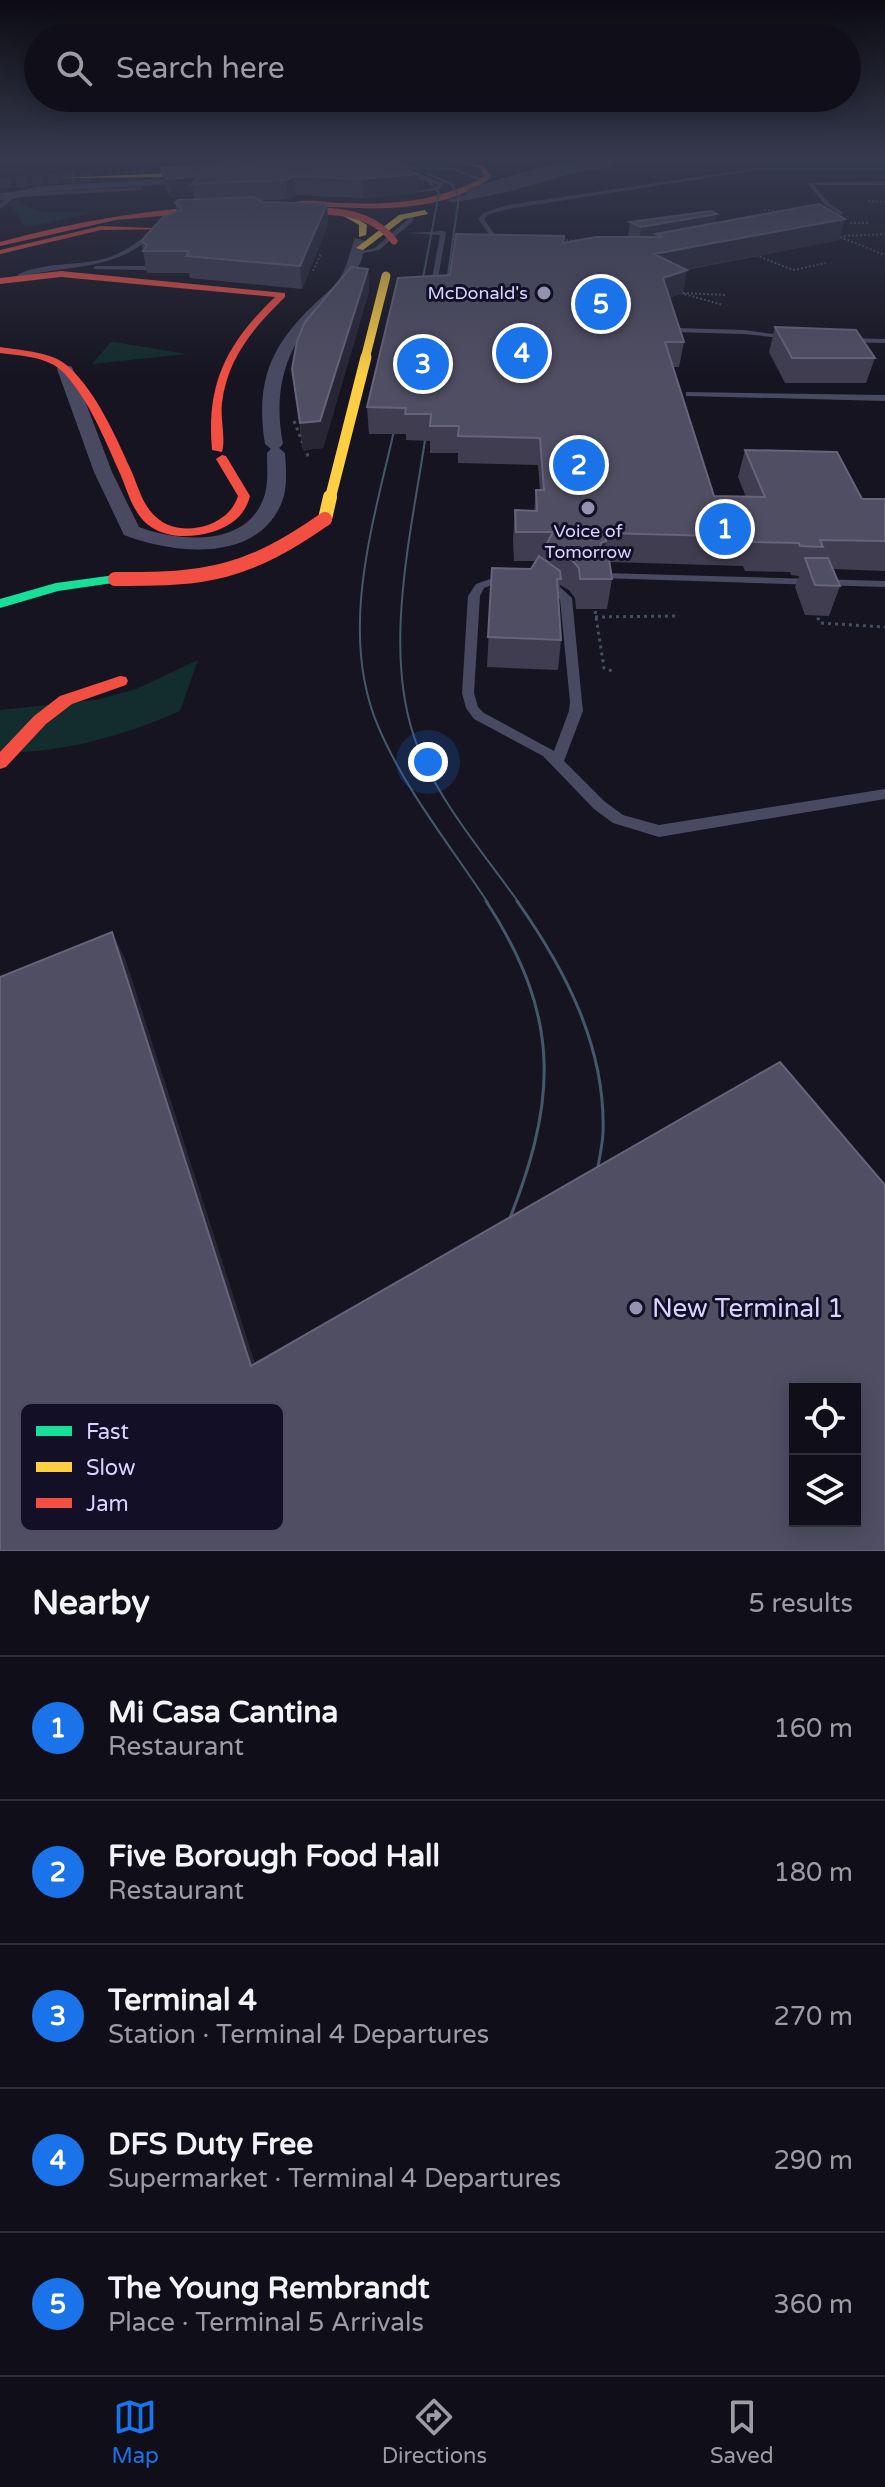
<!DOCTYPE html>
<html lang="en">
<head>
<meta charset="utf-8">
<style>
	body { margin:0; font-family:"Varela Round",sans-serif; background:#191822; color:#f1f3f6 }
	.controls { position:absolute; right:24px; bottom:24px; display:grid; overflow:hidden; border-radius:0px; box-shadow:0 4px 20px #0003 }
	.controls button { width:72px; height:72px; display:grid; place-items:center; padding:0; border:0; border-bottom:2px solid #302f38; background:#100f19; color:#f1f3f6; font:40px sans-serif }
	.you { position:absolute; left:428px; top:762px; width:28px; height:28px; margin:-20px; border:6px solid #fff; border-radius:50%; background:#1a73e8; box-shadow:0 0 0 12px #1a73e833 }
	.badge { display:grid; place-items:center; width:52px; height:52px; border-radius:50%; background:#1a73e8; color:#fff; font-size:26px; font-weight:700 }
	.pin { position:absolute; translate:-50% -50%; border:4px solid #fff; box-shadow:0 2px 8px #0006 }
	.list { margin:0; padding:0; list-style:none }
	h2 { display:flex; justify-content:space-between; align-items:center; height:104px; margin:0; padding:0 32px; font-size:34px }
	h2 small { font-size:26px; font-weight:400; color:#9c9ca2 }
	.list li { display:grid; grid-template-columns:52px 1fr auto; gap:24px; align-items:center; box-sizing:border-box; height:144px; padding:0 32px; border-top:2px solid #302f38 }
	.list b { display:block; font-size:30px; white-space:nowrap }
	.list p { margin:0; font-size:26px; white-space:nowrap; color:#9c9ca2 }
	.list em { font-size:26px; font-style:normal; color:#9c9ca2 }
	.icon { flex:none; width:44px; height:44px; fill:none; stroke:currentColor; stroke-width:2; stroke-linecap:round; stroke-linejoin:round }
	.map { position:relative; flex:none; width:885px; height:1551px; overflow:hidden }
	.search { position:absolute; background:#100f19; box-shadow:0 4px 20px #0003; left:24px; right:24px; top:24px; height:88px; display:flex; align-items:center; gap:20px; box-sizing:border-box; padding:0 28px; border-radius:44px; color:#9c9ca2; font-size:30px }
	.sheet { height:824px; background:#100f19 }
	nav { display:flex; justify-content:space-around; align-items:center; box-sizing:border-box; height:112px; border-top:2px solid #302f38; background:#100f19; font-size:22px; color:#9c9ca2 }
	nav a { display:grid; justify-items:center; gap:4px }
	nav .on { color:#1a73e8 }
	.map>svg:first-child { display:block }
	.green { fill:#132c2d }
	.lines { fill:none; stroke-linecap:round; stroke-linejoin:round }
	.street-tunnel { stroke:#333142; stroke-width:11; stroke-dasharray:11 5; stroke-linecap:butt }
	.path-far1 { stroke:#44505f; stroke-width:2; stroke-dasharray:2 2; stroke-linecap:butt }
	.path { stroke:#44505f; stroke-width:3; stroke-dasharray:3 4; stroke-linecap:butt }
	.lane { fill:#4a4962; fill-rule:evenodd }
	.street { fill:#4a4962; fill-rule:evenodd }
	.fast { fill:#16e098; fill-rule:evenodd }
	.slow { fill:#ffcf43; fill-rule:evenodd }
	.jam { fill:#f24e42; fill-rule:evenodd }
	.tram-far1 { stroke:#43596b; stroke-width:2 }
	.tram { stroke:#43596b; stroke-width:3 }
	.street-bridge { stroke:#4a4962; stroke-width:11 }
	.slow-bridge-far2 { stroke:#ffcf43; stroke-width:9 }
	.slow-bridge-far1 { stroke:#ffcf43; stroke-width:11 }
	.slow-bridge { stroke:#ffcf43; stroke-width:14 }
	.jam-bridge-far1 { stroke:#f24e42; stroke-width:7 }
	.jam-bridge { stroke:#f24e42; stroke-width:14 }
	.wall { fill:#403d50 }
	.shaded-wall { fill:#282635 }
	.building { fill:#504e63; stroke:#66637b; stroke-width:2; fill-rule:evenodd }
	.poi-dot { fill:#9591b1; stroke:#130f26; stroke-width:3 }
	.labels { text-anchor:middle; stroke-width:6; stroke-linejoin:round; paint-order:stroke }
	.far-poi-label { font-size:18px; fill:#d9d4ff; stroke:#130f26; text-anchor:end }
	.near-poi-label { font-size:26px; fill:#d9d4ff; stroke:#130f26; text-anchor:start }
	.key { fill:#130f26; stroke:#4e4a67; stroke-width:2 }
	.key-label { font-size:22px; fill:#d9d4ff }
</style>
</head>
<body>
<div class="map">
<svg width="885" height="1551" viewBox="0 0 885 1551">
	<rect width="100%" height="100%" fill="#161421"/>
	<g class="green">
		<polygon points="19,195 20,204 43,212 94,212 25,228 16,211 8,205"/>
		<polygon points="111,342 115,342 186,354 92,364"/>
		<path d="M198 660 180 711C121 737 64 752 0 753V710L100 699 136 689Z"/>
	</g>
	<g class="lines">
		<polyline class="street-tunnel" points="0,183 96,176"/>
		<g class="path-far1">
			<polyline points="868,201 885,202"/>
			<polyline points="764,210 789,212"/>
			<polyline points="850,223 869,223"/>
			<polyline points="844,236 885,234"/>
			<polyline points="840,237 885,255"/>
			<polyline points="562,240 581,241"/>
			<polyline points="756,255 793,270 826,263"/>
			<polyline points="313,271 321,254"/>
			<polyline points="677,292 723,305"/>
			<polyline points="683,293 725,295"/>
		</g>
		<g class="path">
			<polyline points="294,421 309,459"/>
			<polyline points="594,604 604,668 612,671"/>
			<polyline points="815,611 820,623 885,627"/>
			<polyline points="595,617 677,616"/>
		</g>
		<g class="lane">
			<polygon points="388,166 454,168 488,181 483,182 453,170 386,168"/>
			<polygon points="757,168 885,168 885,170 757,170 509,209 489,214 484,219 505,250 502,252 478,219 485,212 508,205"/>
			<polygon points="410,170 443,183 444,184 439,190 415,193 415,191 435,188 438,185 405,171"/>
			<polygon points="885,181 885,185 814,185 829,203 844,213 823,221 821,218 837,213 825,205 807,183"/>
			<polygon points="140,187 142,190 21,197 13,199 0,209 0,204 9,197 21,193"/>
			<polygon points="410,213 415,214 412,222 379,250 354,255 354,253 375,248 407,220"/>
			<polygon points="443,231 446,233 436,289 433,291 430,289 440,235 408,233"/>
			<path d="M147 236 149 239C111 271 66 265 20 277L17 275C43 262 75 266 103 259 120 255 132 245 147 236Z"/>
			<polygon points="95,266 146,266 149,268 146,270 93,269"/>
			<polygon points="677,328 744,330 796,337 792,339 744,334 674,332 673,330"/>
			<polygon points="845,338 885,339 885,343 842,342 842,338"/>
			<polygon points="686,392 885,395 885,401 689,396 686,396"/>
			<polygon points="507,573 511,574 511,578 484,588 480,596 474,693 478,707 484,713 554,751 569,711 570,702 560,599 541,581 547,578 551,579 572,598 582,702 583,711 564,761 604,801 623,815 659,825 885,789 885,799 659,837 613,823 594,809 543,756 474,719 466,708 462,693 468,596 476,584"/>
			<polygon points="603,573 885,581 885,587 599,578 599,574"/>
		</g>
		<g class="street">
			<polygon points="228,160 248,161 188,170 183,167"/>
			<polygon points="605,160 626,160 608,165 603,162"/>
			<polygon points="579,165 583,170 512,191 452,203 447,200"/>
			<polygon points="201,177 206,180 205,182 39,192 0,201 0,195 39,186"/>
			<path d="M355 238 365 241C364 274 339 290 320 311 284 349 273 393 283 444L279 448 285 453C286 468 288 487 282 502 257 564 174 554 124 535L94 472 57 369 59 366H71L73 369 112 472 139 527C177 541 242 548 262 502 269 488 267 469 267 453L271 449 265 444C253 370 279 334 332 288 345 277 349 254 355 238Z"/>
		</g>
		<polygon class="fast" points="115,575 122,579 120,582 58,591 0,608 0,599 56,583"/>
		<g class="slow">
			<polygon points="269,160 284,160 172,177 59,178 172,173"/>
			<polygon points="307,206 347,212 367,225 366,235 359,237 359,225 342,215 304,210"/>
			<polygon points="425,210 428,214 404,219 363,250 356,248 399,215"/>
		</g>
		<g class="jam">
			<path d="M452 160 483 166 492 177C448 210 388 210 335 207 322 207 305 208 292 203 306 198 326 203 341 203 392 205 440 202 485 176L479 168Z"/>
			<path d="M234 205 237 209 116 220 0 246V242C77 221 154 208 234 205Z"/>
			<polygon points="101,226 178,229 101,230 0,254 0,250"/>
			<path d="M61 271 285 293V297C254 327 227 359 222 403 220 419 226 438 222 452L212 450C206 383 227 343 275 297L61 277 0 284V278Z"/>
			<path d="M0 347C23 351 53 351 70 368 97 394 115 435 130 468 138 485 142 505 156 517 170 530 190 531 208 525 223 519 233 511 238 496L216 459 222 455 226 456 250 496C245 516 231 526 212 532 191 538 165 539 147 524 131 510 127 488 118 469 104 437 88 399 64 373 48 356 21 356 0 353Z"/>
			<polygon points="120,676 126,677 128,681 126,685 72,704 46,724 6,767 0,769 0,752 34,716 60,696"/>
		</g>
		<g class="tram-far1">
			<polyline points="395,171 429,181 439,193 419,299"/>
			<polyline points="426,173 451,184 459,196 445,296"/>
			<polyline points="0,194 187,179"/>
			<path d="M398 413C377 512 336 627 378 726 405 790 450 845 488 903"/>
			<path d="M428 419C415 520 378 652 419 750 442 805 484 854 519 903"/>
		</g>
		<g class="tram">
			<path d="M486 901C564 1021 557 1104 504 1233"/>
			<path d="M517 901C565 969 606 1047 603 1133 602 1151 597 1169 594 1187"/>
		</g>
		<polyline class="street-bridge" points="472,193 540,173 608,162"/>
		<polyline class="slow-bridge-far2" points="365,359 386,276"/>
		<polyline class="slow-bridge-far1" points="330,499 366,357"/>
		<polyline class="slow-bridge" points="325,519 330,497"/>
		<path class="jam-bridge-far1" d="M273 212C315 211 366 204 394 241"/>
		<path class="jam-bridge" d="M115 579C208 580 248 573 325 519"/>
	</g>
	<g class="wall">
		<polygon points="161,168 408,173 418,193 363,198 296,195 288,199 260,201 263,202 327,204 328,224 302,289 190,278 189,273 147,273 141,241 177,212 175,203 195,199 194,196 171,198 165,187"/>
		<polygon points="630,222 715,223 839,240 686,270 683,293 669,298 684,342 679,367 673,367 714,496 746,497 738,477 745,450 862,499 885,499 885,571 833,569 840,586 829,616 805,615 795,587 799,576 791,575 790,572 745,571 743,566 609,562 612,579 607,609 576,609 575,598 569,590 560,585 558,603 561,640 558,670 487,667 492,568 531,569 536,561 514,561 513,539 515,510 534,511 536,490 540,490 538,465 458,463 458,453 430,453 430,441 406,440 406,434 369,434 367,407 450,275 563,243 628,237"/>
		<polygon points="368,269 369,291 323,448 303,450 292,369"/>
		<polygon points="775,327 875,358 866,383 785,383 769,352"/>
	</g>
	<g class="shaded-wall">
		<polygon points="408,167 409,175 418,174 418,193 363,198 362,179"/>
		<polygon points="199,176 192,184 194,196 171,198 167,179"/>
		<polygon points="294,176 296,195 288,199 286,180"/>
		<polygon points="327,204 328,224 302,289 300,266"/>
		<polygon points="717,214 713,234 663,237 656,234 655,245 638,248 641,227"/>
		<polygon points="845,219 839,240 651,276 654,254"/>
		<polygon points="368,269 369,291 323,448 303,450 300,423"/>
		<polygon points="687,270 683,293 659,301 663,278"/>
		<polygon points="606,541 602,570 597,572 601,543"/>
		<polygon points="112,932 126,961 261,1382 251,1366"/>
	</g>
	<g class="building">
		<polygon points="288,160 399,160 408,167 408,173 418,174 362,179 294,176 286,180 192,184 199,176 167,179 161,168"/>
		<polygon points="253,197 263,202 327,204 300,266 186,256 189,251 143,251 147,245 141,241 164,216 180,211 181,208 175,203 178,200"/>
		<polygon points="819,204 845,219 654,254 687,270 663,278 684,342 665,342 714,496 765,497 745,450 837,452 862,499 885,499 885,541 820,540 823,547 800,546 799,543 753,542 751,537 605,533 606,541 601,543 600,549 608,552 612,579 580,579 579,568 572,560 546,545 553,532 516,532 515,510 537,511 536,490 544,490 540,438 458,436 459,426 430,426 431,414 405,414 406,408 367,407 398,278 450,275 456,234 564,236 563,243 596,237 663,237 656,234"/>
		<polygon points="711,211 717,214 641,227 630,222"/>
		<polygon points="351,267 368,269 320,421 300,423 292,369 297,341 305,322"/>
		<polygon points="775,327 856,330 875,358 792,358"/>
		<polygon points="539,556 560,571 561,579 557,579 561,640 488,637 492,568 531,569"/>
		<polygon points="805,558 828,558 840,586 815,585"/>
		<path d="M112 932 251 1366 780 1062 885 1185V1551H0V977ZM795 1389H855V1521H795Z"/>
	</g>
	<linearGradient id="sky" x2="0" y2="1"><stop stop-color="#0c0b12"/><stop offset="0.42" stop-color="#363a4e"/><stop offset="1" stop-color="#363a4e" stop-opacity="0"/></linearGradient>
	<rect width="885" height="377" fill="url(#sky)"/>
	<g class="poi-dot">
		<circle cx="544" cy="293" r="8"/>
		<circle cx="588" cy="508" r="8"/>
		<circle cx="636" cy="1308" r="8"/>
	</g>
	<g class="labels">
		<g class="far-poi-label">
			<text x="528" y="299">McDonald's</text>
			<text x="588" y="537" text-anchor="middle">Voice of<tspan x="588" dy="21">Tomorrow</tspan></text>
		</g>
		<g class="near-poi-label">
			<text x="652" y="1317">New Terminal 1</text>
		</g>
	</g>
	<rect x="20" y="1403" width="264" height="128" rx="12" class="key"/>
	<rect x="36" y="1426" width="36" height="10" fill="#16e098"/>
	<rect x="36" y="1462" width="36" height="10" fill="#ffcf43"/>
	<rect x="36" y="1498" width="36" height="10" fill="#f24e42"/>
	<g class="key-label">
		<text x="86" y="1439">Fast</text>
		<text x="86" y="1475">Slow</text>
		<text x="86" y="1511">Jam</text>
	</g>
</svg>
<div class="controls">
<button><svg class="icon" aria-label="locate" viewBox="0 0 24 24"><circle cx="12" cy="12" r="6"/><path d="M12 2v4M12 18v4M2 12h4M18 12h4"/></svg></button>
<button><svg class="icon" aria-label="layers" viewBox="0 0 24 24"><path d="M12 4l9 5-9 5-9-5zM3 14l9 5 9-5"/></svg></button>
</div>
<div class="you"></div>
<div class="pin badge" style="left:725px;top:529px">1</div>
<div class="pin badge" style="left:579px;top:465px">2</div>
<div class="pin badge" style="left:423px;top:364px">3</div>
<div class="pin badge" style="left:522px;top:353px">4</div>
<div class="pin badge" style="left:601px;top:304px">5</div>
<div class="search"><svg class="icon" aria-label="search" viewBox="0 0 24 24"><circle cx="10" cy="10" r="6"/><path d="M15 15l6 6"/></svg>Search here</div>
</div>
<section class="sheet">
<h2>Nearby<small>5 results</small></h2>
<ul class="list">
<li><span class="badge">1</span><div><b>Mi Casa Cantina</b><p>Restaurant</p></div><em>160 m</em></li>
<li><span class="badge">2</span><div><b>Five Borough Food Hall</b><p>Restaurant</p></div><em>180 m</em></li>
<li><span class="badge">3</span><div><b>Terminal 4</b><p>Station · Terminal 4 Departures</p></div><em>270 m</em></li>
<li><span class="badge">4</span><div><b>DFS Duty Free</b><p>Supermarket · Terminal 4 Departures</p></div><em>290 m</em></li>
<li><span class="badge">5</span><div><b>The Young Rembrandt</b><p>Place · Terminal 5 Arrivals</p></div><em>360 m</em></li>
</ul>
</section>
<nav>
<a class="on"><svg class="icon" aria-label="map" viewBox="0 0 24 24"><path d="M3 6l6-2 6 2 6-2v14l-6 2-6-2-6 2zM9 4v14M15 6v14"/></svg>Map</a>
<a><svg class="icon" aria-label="directions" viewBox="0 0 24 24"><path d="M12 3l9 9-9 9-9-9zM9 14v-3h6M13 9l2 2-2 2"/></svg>Directions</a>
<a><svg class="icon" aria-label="saved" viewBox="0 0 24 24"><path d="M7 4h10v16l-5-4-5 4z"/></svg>Saved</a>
</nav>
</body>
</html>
